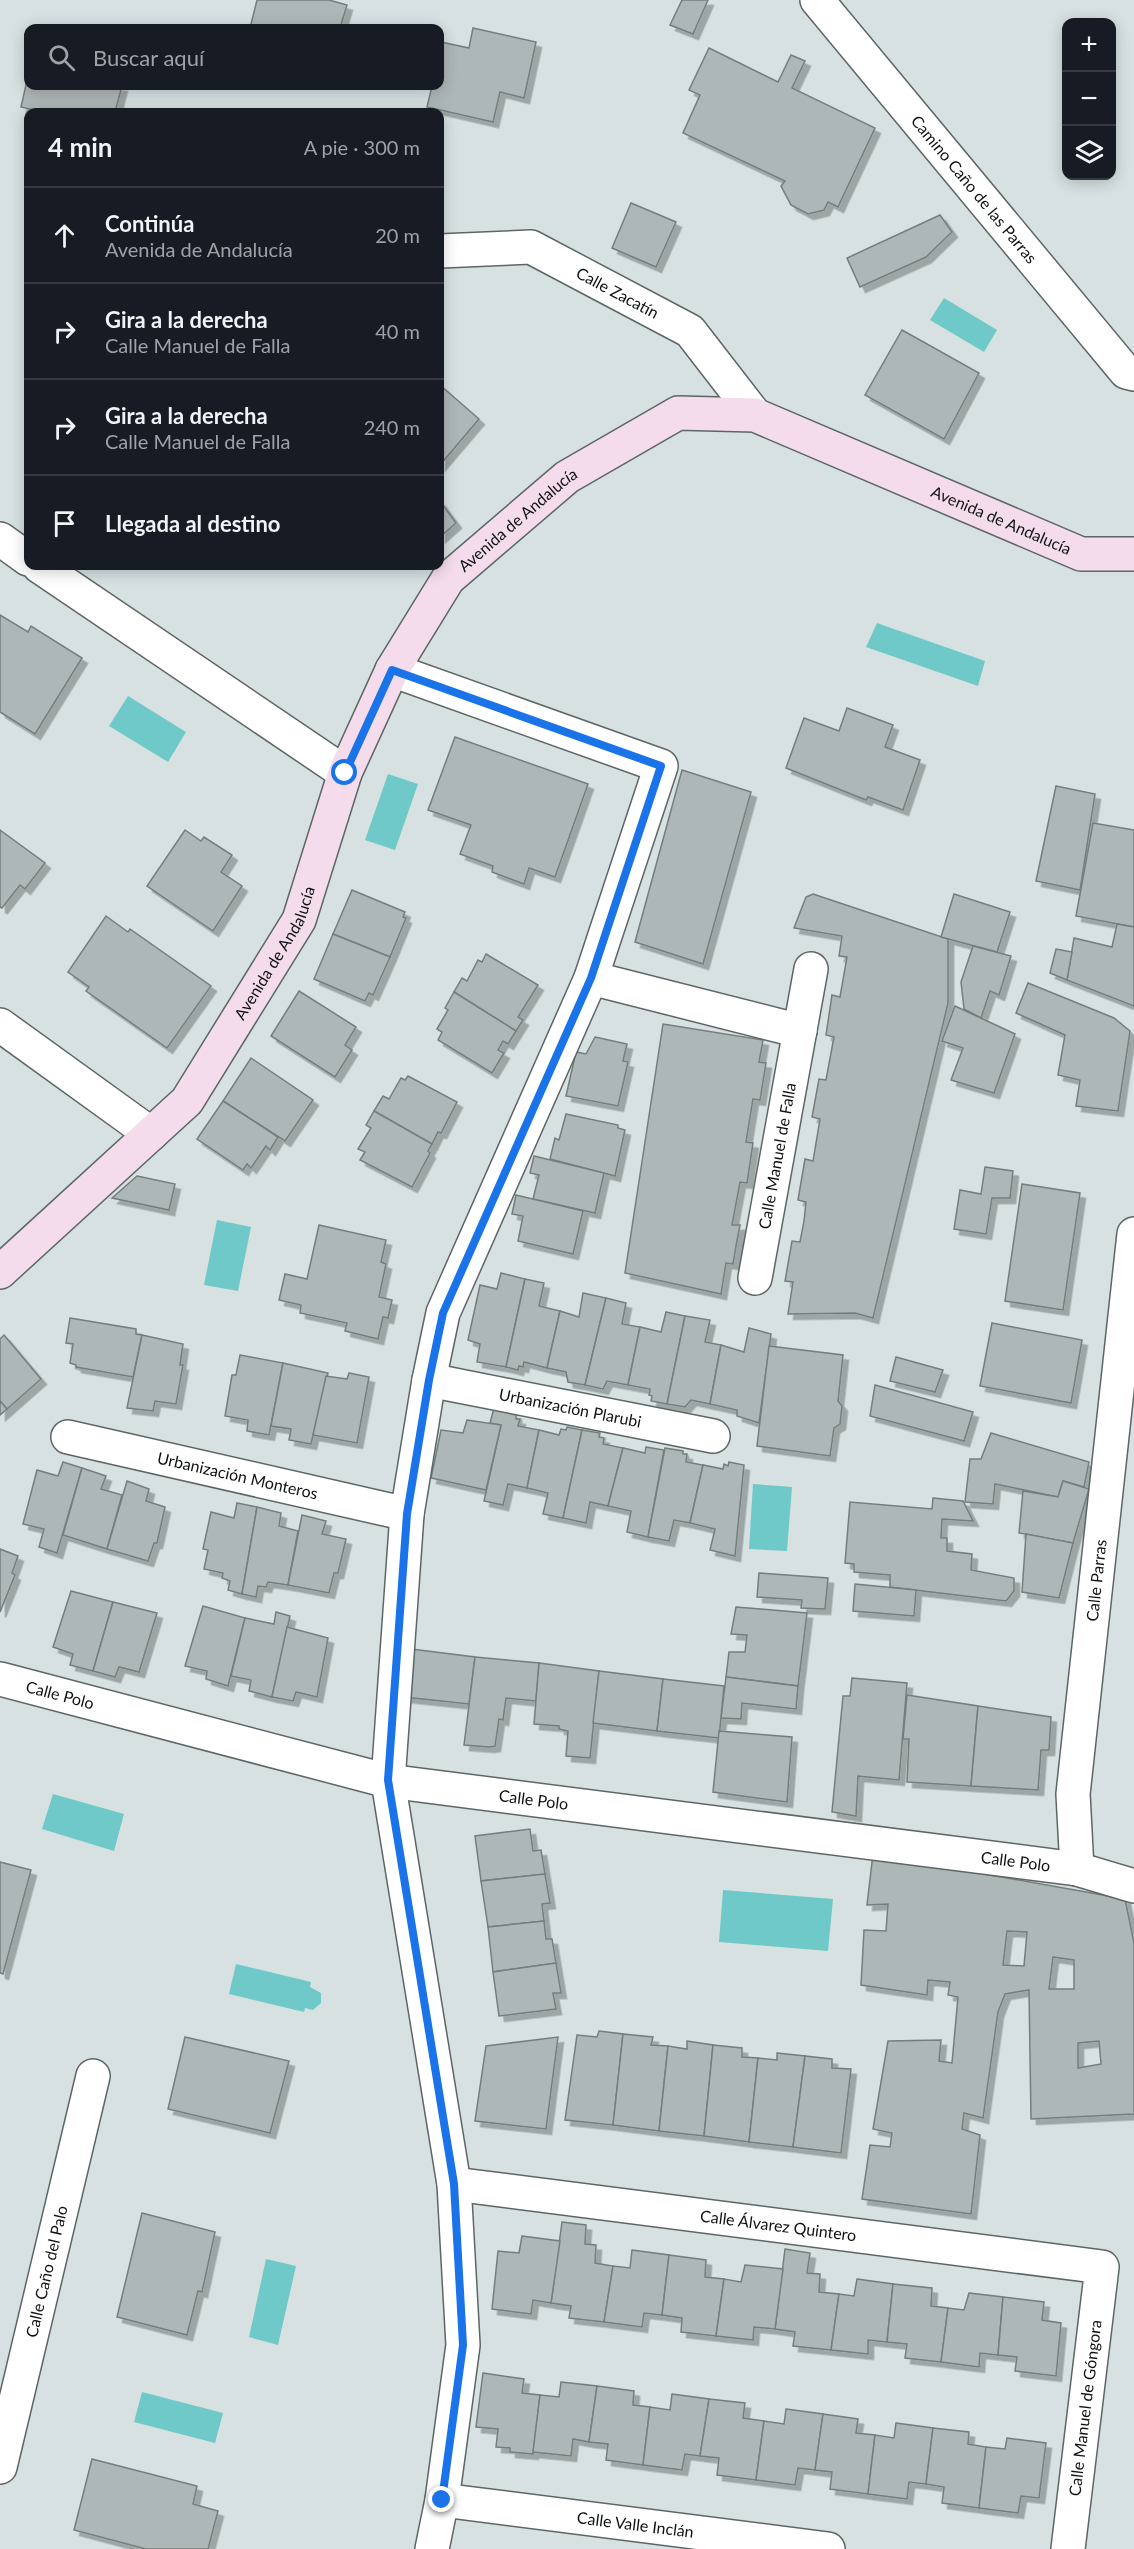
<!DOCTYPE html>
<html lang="es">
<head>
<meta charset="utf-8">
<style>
	body { margin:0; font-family:Lato,sans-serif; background:#242831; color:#f1f3f6 }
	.controls { position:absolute; right:18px; top:18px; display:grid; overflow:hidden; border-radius:12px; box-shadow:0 3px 15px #0003 }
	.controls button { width:54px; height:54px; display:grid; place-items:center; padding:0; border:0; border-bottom:2px solid #363941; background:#171b24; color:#f1f3f6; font:30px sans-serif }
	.stop { position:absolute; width:18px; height:18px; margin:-14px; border:4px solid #1a73e8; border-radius:50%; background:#fff }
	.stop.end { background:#1a73e8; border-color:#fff; box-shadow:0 2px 6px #0008 }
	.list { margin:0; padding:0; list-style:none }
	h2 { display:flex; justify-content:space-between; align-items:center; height:78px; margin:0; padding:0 24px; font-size:26px }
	h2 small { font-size:20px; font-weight:400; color:#9ea1a6 }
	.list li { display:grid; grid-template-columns:39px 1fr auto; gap:18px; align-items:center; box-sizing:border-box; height:96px; padding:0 24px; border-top:2px solid #363941 }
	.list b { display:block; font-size:22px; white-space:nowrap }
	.list p { margin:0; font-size:20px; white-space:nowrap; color:#9ea1a6 }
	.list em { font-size:20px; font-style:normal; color:#9ea1a6 }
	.icon { flex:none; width:33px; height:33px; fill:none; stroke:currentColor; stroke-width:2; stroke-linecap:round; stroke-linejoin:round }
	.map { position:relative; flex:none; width:1134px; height:2549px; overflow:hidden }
	.search { position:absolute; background:#171b24; box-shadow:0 3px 15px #0003; left:24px; top:24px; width:420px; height:66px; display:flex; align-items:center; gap:15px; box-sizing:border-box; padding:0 21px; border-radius:12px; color:#9ea1a6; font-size:22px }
	.panel { position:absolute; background:#171b24; box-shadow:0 3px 15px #0003; left:24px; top:108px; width:420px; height:462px; border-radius:12px }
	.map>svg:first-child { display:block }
	.water { fill:#6fc9c8 }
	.building { fill:#aeb7b7; stroke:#757e7d; stroke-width:1.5; fill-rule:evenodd; filter:url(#shadow) }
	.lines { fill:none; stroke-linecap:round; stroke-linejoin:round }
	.street-casing { stroke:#5d6666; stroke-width:36 }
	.secondary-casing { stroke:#5d6666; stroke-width:36 }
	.street { stroke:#fff; stroke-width:33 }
	.secondary { stroke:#f4dcec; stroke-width:33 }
	.route { stroke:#1a73e8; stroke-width:8 }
	.labels { text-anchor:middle; stroke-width:4.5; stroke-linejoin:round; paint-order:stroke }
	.street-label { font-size:16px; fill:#0f1212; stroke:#fff }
</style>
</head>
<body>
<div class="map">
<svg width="1134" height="2549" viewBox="0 0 1134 2549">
	<defs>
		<filter id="shadow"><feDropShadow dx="5.5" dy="5.5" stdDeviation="0" flood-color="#0004"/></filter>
	</defs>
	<rect width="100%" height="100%" fill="#d7e1e1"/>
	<g class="water">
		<polygon points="944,298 997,330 984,352 930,320"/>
		<polygon points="877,623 985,661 978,686 866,647"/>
		<polygon points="128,696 186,732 168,762 109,726"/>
		<polygon points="388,774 418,784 395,850 365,840"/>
		<polygon points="217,1220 251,1227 238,1291 204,1285"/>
		<polygon points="753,1484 792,1487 787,1551 749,1549"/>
		<polygon points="53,1794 124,1814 114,1851 42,1829"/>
		<polygon points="723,1890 833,1899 828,1951 719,1942"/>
		<polygon points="236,1964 311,1982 310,1987 321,1993 321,2003 313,2010 305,2008 304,2012 229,1994"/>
		<polygon points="266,2259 296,2266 278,2345 249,2337"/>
		<polygon points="142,2392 223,2413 215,2443 134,2422"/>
	</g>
	<g class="building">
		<polygon points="257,0 329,0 347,5 340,28 250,28"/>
		<polygon points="682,0 708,0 693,34 670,25"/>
		<polygon points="473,28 536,42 524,98 500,92 493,122 427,107 432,86 440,86 441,42 469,48"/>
		<polygon points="709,48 778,82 791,55 805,61 792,88 875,128 838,207 828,202 824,210 808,214 791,205 781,186 785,181 683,133 700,95 689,90"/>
		<polygon points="28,76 28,86 122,86 115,112 43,112 21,107"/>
		<polygon points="631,203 676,222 656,267 612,248"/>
		<polygon points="940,215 952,232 926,257 860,287 847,258"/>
		<polygon points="902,330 979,373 944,439 865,395"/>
		<polygon points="440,385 479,419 440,465"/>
		<polygon points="440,501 456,523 440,537"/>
		<polygon points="0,615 28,632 31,626 82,658 35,734 0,712"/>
		<polygon points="847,708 893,725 885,747 920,760 903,810 868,797 866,800 786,768 804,718 839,731"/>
		<polygon points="455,737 588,784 555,877 529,868 524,884 492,872 493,866 460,854 471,825 428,810"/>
		<polygon points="682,770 751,792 703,964 635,942"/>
		<polygon points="1056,786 1095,794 1080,890 1036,881"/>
		<polygon points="1093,823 1134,830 1134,927 1076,916"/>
		<polygon points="0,830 45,863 25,889 20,885 2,908 0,907"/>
		<polygon points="185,830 201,841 204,837 232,855 221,872 242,886 213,931 147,886"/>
		<polygon points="352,890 405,912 403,917 406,918 390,957 333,934"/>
		<polygon points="813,894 948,939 948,1003 873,1318 855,1313 788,1314 793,1282 785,1281 792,1241 800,1242 804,1221 806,1202 798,1200 805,1159 813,1161 820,1119 812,1117 819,1079 826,1080 834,1037 826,1035 832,995 840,997 847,957 839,956 842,936 794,928 806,897"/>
		<polygon points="954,894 1010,912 997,952 941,937"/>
		<polygon points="106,916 128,932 130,929 211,986 167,1048 86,991 89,987 68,972"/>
		<polygon points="1117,924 1134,927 1134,1006 1067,980 1074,938 1112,947"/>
		<polygon points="333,934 390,957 373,995 369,993 365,1001 314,979"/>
		<polygon points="973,946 1011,956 999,995 990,991 981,1018 964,1009 961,982"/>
		<polygon points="1056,949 1072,952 1067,980 1050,973"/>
		<polygon points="486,954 538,985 518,1017 523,1020 516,1031 454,992 462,978 467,981 478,960 482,962"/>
		<polygon points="1028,983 1114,1018 1130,1031 1118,1111 1076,1106 1080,1080 1058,1075 1065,1035 1016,1013"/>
		<polygon points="299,991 356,1027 345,1045 352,1050 335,1077 271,1036"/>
		<polygon points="454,992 516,1031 508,1044 503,1041 498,1050 504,1053 492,1073 438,1040 442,1032 437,1029 448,1010 445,1008"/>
		<polygon points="955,1006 1015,1034 994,1093 951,1080 963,1048 942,1041"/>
		<polygon points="663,1024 763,1040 759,1062 766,1063 760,1100 753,1099 746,1142 753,1143 747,1183 740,1182 732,1225 740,1225 736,1246 733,1264 726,1263 721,1294 625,1273"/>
		<polygon points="595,1037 627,1044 623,1061 628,1062 618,1106 566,1096 576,1052 586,1054"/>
		<polygon points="251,1058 313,1100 285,1141 223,1101"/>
		<polygon points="408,1076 457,1102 441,1133 438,1132 432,1144 374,1111 383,1096 389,1099 401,1078 405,1080"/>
		<polygon points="223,1101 278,1137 270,1150 266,1146 251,1168 247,1164 243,1170 197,1139"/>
		<polygon points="374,1111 432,1144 428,1151 430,1153 412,1187 360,1160 365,1152 358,1149 371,1128 366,1125"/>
		<polygon points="566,1114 618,1125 618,1128 625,1130 615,1176 550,1159 555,1138 559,1140"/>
		<polygon points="534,1156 604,1173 595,1213 533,1199 539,1175 530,1173"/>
		<polygon points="985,1167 1013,1171 1010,1198 992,1198 986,1234 954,1229 960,1190 981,1194"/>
		<polygon points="137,1176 175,1184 169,1210 112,1198"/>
		<polygon points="1022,1184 1080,1193 1063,1310 1005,1301"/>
		<polygon points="516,1195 583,1211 573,1254 518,1241 523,1216 512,1214"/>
		<polygon points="319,1225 386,1240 381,1262 386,1264 379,1297 392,1300 388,1318 383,1317 378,1339 345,1331 347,1323 300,1313 301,1305 279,1300 285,1274 307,1279"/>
		<polygon points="501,1273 525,1279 506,1367 477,1362 480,1344 468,1340 480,1285 497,1289"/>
		<polygon points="525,1279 544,1283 539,1306 560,1311 547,1368 524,1362 523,1367 519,1366 518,1370 506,1367"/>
		<polygon points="583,1293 606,1298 585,1385 568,1382 566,1372 547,1368 560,1311 579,1317"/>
		<polygon points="606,1298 626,1303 622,1324 640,1327 628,1385 607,1381 603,1389 585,1385"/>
		<polygon points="666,1312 685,1316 667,1404 651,1401 652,1396 649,1395 650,1389 628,1385 640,1327 661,1332"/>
		<polygon points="685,1316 710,1320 705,1342 721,1345 710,1404 691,1400 685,1407 667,1404"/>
		<polygon points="70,1318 136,1329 136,1334 142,1335 133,1377 76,1367 76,1365 70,1363 73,1344 66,1343"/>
		<polygon points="992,1323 1082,1340 1071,1403 980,1386"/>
		<polygon points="749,1328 771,1334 759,1423 737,1416 737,1410 710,1404 721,1345 744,1352"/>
		<polygon points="4,1335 41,1379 7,1409 0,1401 0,1339"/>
		<polygon points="142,1335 183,1344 180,1365 183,1365 176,1404 155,1401 153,1411 127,1408"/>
		<polygon points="769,1346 843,1355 838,1401 842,1406 840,1424 834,1428 830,1456 757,1446"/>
		<polygon points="240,1355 283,1363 269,1435 247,1431 248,1420 225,1416 232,1375 236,1375"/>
		<polygon points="896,1357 943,1370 935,1392 890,1381"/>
		<polygon points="283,1363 328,1373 311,1444 289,1440 291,1429 271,1426"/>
		<polygon points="349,1373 369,1377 357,1443 313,1435 326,1376 347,1379"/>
		<polygon points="875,1385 973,1412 964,1441 870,1416"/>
		<polygon points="0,1401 7,1409 0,1415"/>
		<polygon points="494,1408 516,1414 516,1419 520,1419 518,1426 539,1430 527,1488 508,1484 503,1505 484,1501 501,1425 490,1423"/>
		<polygon points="467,1420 501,1425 486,1490 431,1478 441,1430 463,1433"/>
		<polygon points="567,1427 582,1430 563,1518 543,1514 548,1493 527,1488 539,1430 559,1435 561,1429 566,1430"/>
		<polygon points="582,1430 600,1433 599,1437 604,1438 603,1444 623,1448 608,1506 590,1502 586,1523 563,1518"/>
		<polygon points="991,1433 1089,1462 1084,1487 1063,1481 1058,1497 995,1484 993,1504 965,1502 970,1459 981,1459"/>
		<polygon points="646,1447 664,1450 648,1537 627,1532 631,1511 608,1506 623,1448 645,1453"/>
		<polygon points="665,1448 683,1451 683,1454 687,1454 686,1462 703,1465 690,1523 674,1520 669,1541 648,1537"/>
		<polygon points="63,1462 82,1468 57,1553 39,1547 44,1529 23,1524 37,1470 58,1476"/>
		<polygon points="729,1462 744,1465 735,1556 710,1550 715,1529 690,1523 703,1465 723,1469 724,1464 728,1466"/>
		<polygon points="82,1468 106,1476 101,1489 122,1495 107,1549 63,1535"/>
		<polygon points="127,1481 149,1489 146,1501 165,1507 157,1543 154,1543 148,1561 107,1549"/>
		<polygon points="1063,1481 1089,1489 1073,1543 1019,1533 1023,1491 1058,1497"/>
		<polygon points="933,1498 963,1501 973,1521 942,1519 941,1538 947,1538 947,1551 972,1554 971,1570 1014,1578 1014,1591 1006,1601 890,1587 890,1575 854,1572 854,1564 845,1563 850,1502 932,1509"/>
		<polygon points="237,1503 257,1507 242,1594 228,1590 230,1581 222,1578 223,1573 204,1569 208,1550 203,1549 211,1512 234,1518"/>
		<polygon points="257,1507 281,1513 279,1526 298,1531 288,1585 268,1582 266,1587 258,1586 256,1597 242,1594"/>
		<polygon points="302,1515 326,1521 322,1534 346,1539 338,1573 334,1573 329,1593 288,1585"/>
		<polygon points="1026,1534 1073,1543 1059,1598 1022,1592"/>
		<polygon points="0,1549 18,1556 12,1573 15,1575 0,1612"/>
		<polygon points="759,1573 828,1578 825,1609 801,1608 802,1600 757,1597"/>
		<polygon points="855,1584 916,1590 914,1616 853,1611"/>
		<polygon points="71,1591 113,1602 93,1671 70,1665 73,1654 53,1647"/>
		<polygon points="113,1602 157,1613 139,1672 119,1667 115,1677 93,1671"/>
		<polygon points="203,1606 245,1618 228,1686 206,1679 207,1671 185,1666"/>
		<polygon points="736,1607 807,1613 798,1686 726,1677 729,1652 745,1652 747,1635 731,1634"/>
		<polygon points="276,1612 290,1616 272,1697 249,1691 251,1680 231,1676 245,1618 274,1624"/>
		<polygon points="287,1627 328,1638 317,1697 296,1692 293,1701 272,1697"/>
		<polygon points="411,1649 475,1657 469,1704 404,1697"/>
		<polygon points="475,1657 539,1663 536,1701 506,1698 503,1720 499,1719 495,1746 489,1747 464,1745"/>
		<polygon points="539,1663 599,1671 590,1758 566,1756 568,1731 559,1729 559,1726 534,1724"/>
		<polygon points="599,1671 663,1679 657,1731 593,1723"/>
		<polygon points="726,1677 798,1686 796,1709 742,1703 741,1719 721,1718"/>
		<polygon points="852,1678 907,1683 899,1780 858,1776 856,1816 832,1812 843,1696 850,1696"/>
		<polygon points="663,1679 724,1686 719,1738 657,1731"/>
		<polygon points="907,1695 978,1706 971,1786 907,1782 909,1739 903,1739"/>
		<polygon points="978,1706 1051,1717 1049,1750 1041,1750 1038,1790 971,1786"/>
		<polygon points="719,1731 792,1737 787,1802 713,1792"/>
		<polygon points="530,1829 533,1851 541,1850 545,1874 481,1881 475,1836"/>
		<path d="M873 1854 1125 1899 1134 1943V2114L1031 2119 1029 1990 1005 1994 998 2012 983 2118 964 2113 962 2129 980 2135 971 2214 862 2199 870 2145 890 2147 892 2133 873 2129 888 2041 941 2040 939 2061 952 2063 958 1997 948 1995 950 1982 928 1980 927 1995 861 1985 864 1930 886 1931 888 1904 867 1905ZM1007 1931 1027 1932 1024 1966 1003 1965ZM1053 1957 1074 1960V1989H1049ZM1099 2041 1101 2064 1078 2068V2043Z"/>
		<polygon points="0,1862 31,1870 3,1974 0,1973"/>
		<polygon points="545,1874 550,1903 542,1904 544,1921 488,1927 481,1881"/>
		<polygon points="544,1921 546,1939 552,1939 556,1963 493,1972 488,1927"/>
		<polygon points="556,1963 561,1993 553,1993 556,2009 499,2016 493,1972"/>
		<polygon points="599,2031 623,2034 613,2125 565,2120 577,2035 597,2037"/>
		<polygon points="623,2034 653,2037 651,2045 668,2046 659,2131 613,2125"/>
		<polygon points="185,2037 289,2061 270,2133 168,2109"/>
		<polygon points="558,2037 546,2129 475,2121 486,2046"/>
		<polygon points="687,2041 713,2045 704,2136 659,2131 668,2046 687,2049"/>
		<polygon points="713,2045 742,2048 742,2057 758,2058 749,2142 704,2136"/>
		<polygon points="777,2053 805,2056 793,2147 749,2142 758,2058 777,2060"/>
		<polygon points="805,2056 832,2059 832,2068 851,2069 841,2153 793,2147"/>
		<polygon points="142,2213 215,2232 202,2292 198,2291 187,2335 117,2317"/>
		<polygon points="562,2222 586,2225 585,2244 596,2245 595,2263 613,2266 604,2322 569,2318 571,2306 551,2303"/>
		<polygon points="522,2236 560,2241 551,2303 533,2300 531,2314 492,2309 498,2251 519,2253"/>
		<polygon points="785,2249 810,2253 807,2273 820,2274 819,2292 839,2294 831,2350 793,2346 795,2332 775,2329"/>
		<polygon points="632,2250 669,2255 662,2315 644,2313 642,2327 604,2322 613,2266 630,2268"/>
		<polygon points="669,2255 706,2260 705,2277 724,2279 716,2336 681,2332 682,2318 662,2315"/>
		<polygon points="745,2265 783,2269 775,2329 754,2327 753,2340 716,2336 724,2279 741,2282"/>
		<polygon points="857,2279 893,2284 887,2342 868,2340 868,2354 831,2350 839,2294 854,2296"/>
		<polygon points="893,2284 932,2288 931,2306 948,2308 941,2362 905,2358 907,2344 887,2342"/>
		<polygon points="969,2293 1003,2297 998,2355 980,2353 979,2367 941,2362 948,2308 964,2310"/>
		<polygon points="1003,2297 1044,2302 1042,2320 1061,2323 1056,2376 1015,2371 1017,2357 998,2355"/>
		<polygon points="483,2373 524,2379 522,2393 540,2395 533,2454 510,2452 510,2448 496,2447 498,2429 476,2427"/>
		<polygon points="561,2382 597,2386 589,2442 573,2439 571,2456 533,2452 540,2395 559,2397"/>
		<polygon points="597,2386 634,2391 633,2405 650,2407 643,2465 606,2460 608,2444 589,2442"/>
		<polygon points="672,2394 709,2399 700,2456 685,2454 682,2470 643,2465 650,2407 670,2410"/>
		<polygon points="709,2399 745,2403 743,2418 764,2421 756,2480 717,2475 719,2458 700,2456"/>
		<polygon points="786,2409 823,2414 815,2470 798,2468 795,2485 756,2480 764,2421 784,2424"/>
		<polygon points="823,2414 858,2419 856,2433 875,2435 868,2494 830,2489 832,2472 815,2470"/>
		<polygon points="896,2423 933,2428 926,2484 909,2482 907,2499 868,2494 875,2435 894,2438"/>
		<polygon points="933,2428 969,2432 968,2444 986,2447 979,2508 942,2503 944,2487 926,2484"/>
		<polygon points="1007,2438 1046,2443 1039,2498 1021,2496 1018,2513 979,2508 986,2447 1005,2449"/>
		<polygon points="92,2459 197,2486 193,2504 218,2511 208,2549 146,2549 74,2530"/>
	</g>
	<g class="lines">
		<g class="street-casing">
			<g id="street">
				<path id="s1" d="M817 0 1126 372 1134 374"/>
				<path id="s2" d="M440 251 531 247 690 331 755 415"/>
				<polyline points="0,539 28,559"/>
				<polyline points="39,566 345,773"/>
				<polyline points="392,670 661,766 591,978 443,1313 429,1380 407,1514 388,1781 454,2184 463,2345 442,2500 432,2549"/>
				<polyline points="591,978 800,1031"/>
				<polyline points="0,1025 151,1134"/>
				<path id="s3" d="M755 1278 811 969"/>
				<path id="s4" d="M429 1380 713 1436"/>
				<path id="s5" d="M68 1437 407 1514"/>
				<path id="s6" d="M0 1679 388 1781 1077 1869 1134 1886"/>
				<path id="s7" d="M1077 1869 1073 1794 1134 1234"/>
				<path id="s8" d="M454 2184 1102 2267 1068 2549"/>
				<path id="s9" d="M0 2467 93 2076"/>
				<path id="s10" d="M442 2500 828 2549"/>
			</g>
		</g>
		<g class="secondary-casing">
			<g id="secondary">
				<path id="s11" d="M0 1272 187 1101 299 920 345 773 392 670 448 579 567 477 678 413 755 415 1081 554H1134"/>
			</g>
		</g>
		<use href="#street" class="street"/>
		<use href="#secondary" class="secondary"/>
	</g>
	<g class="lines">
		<polyline class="route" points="345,773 392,670 661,766 591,978 443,1313 429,1380 407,1514 388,1780 454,2184 463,2345 442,2500"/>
	</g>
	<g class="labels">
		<g class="street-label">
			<text dy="6" stroke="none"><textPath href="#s1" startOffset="246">Camino Caño de las Parras</textPath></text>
			<text dy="6" stroke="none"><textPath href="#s2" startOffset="189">Calle Zacatín</textPath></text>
			<text dy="6" stroke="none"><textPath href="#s11" startOffset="1470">Avenida de Andalucía</textPath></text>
			<text dy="6" stroke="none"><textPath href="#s11" startOffset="932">Avenida de Andalucía</textPath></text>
			<text dy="6" stroke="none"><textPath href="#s11" startOffset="426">Avenida de Andalucía</textPath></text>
			<text dy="6" stroke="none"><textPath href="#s3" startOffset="124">Calle Manuel de Falla</textPath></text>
			<text dy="6" stroke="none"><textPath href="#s4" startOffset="144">Urbanización Plarubi</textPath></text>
			<text dy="6" stroke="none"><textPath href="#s5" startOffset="174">Urbanización Monteros</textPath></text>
			<text dy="6" stroke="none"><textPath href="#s7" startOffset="290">Calle Parras</textPath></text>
			<text dy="6" stroke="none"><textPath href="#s6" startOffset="62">Calle Polo</textPath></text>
			<text dy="6" stroke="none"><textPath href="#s6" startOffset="548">Calle Polo</textPath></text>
			<text dy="6" stroke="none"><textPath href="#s6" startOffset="1034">Calle Polo</textPath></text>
			<text dy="6" stroke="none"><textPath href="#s8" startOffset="327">Calle Álvarez Quintero</textPath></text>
			<text dy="6" stroke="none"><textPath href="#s9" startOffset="201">Calle Caño del Palo</textPath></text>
			<text transform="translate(1085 2408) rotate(-83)" y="6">Calle Manuel de Góngora</text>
			<text dy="6" stroke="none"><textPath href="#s10" startOffset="195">Calle Valle Inclán</textPath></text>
		</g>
	</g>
</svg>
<div class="controls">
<button>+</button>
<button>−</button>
<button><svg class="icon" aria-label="layers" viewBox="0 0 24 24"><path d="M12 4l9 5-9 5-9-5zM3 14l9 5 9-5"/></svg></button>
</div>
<div class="stop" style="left:345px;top:773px"></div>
<div class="stop end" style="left:442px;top:2500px"></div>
<div class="search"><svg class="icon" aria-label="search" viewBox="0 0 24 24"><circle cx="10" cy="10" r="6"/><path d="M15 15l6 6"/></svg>Buscar aquí</div>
<section class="panel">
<h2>4 min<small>A pie · 300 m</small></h2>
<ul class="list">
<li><svg class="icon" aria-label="ahead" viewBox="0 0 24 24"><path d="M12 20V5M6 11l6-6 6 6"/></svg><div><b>Continúa</b><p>Avenida de Andalucía</p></div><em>20 m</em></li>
<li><svg class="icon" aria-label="right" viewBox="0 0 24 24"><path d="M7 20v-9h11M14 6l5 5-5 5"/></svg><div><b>Gira a la derecha</b><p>Calle Manuel de Falla</p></div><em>40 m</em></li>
<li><svg class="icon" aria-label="right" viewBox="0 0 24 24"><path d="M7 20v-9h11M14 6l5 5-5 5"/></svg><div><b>Gira a la derecha</b><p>Calle Manuel de Falla</p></div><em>240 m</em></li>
<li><svg class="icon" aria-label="arrive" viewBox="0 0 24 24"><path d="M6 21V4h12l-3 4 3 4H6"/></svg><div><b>Llegada al destino</b></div></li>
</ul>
</section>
</div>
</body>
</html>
